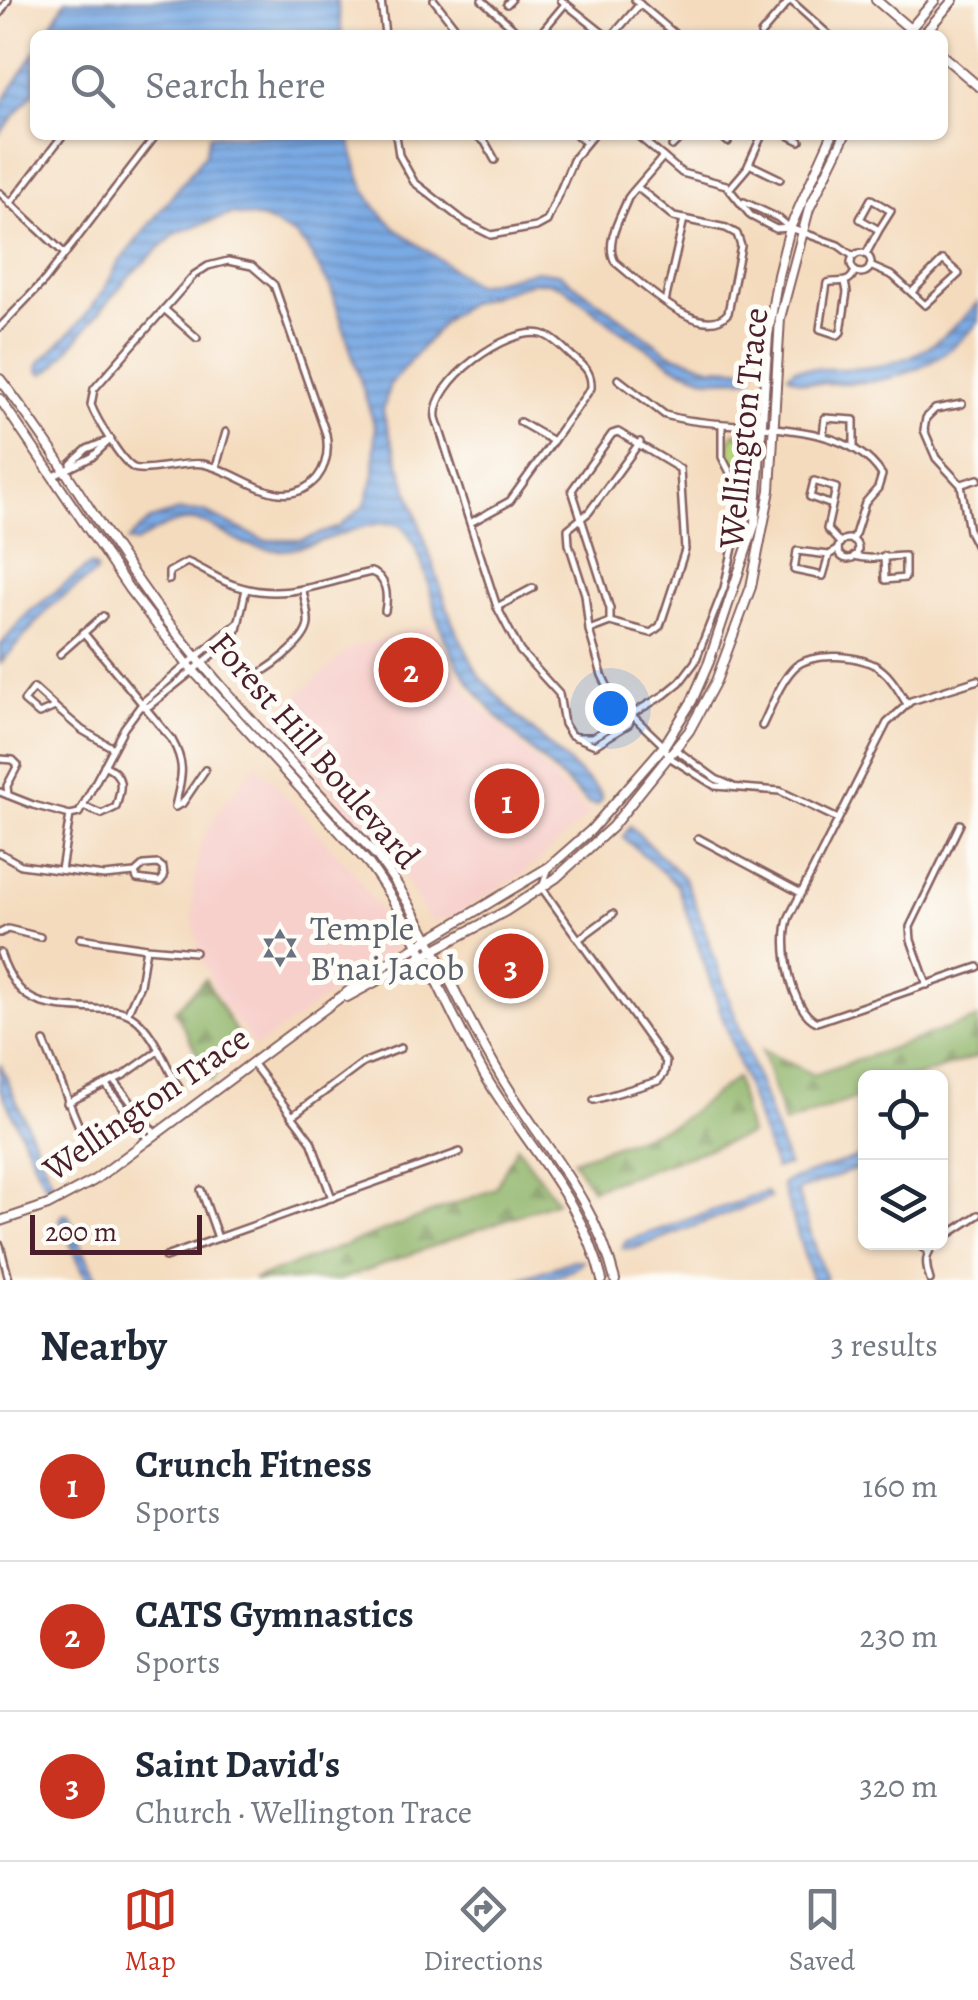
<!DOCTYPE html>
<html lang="en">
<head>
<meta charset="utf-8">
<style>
	body { margin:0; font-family:Alegreya,serif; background:#f6f6f7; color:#1f2937 }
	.controls { position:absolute; right:30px; bottom:30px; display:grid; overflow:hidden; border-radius:15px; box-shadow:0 2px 8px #0004 }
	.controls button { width:90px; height:90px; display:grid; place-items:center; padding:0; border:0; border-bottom:2px solid #e0e1e3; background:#fff; color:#1f2937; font:50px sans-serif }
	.scale { position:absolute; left:30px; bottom:25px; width:172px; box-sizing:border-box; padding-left:10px; border:5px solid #4a1f2b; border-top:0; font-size:28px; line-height:35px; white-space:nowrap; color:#4a1f2b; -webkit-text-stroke:8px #fdfcf7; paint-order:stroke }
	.you { position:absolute; left:610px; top:708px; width:35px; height:35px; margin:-25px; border:8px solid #fff; border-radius:50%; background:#1a73e8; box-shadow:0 0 0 15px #1a73e833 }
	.badge { display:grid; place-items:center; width:65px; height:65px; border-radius:50%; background:#c8321e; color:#fff; font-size:32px; font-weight:700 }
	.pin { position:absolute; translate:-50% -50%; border:5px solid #fff; box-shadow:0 2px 10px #0006 }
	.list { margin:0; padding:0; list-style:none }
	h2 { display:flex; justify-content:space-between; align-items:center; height:130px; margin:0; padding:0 40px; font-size:42px }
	h2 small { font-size:32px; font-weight:400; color:#747a83 }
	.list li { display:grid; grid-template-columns:65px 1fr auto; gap:30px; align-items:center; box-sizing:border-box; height:150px; padding:0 40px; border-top:2px solid #e0e1e3 }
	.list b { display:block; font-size:38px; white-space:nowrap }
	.list p { margin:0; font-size:32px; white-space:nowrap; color:#747a83 }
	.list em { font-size:32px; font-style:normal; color:#747a83 }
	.icon { flex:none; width:55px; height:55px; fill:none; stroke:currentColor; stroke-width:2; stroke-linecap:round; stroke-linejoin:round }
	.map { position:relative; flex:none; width:978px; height:1280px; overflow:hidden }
	.search { position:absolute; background:#fff; box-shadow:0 2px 8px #0004; left:30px; right:30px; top:30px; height:110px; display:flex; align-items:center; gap:25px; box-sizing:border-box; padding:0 35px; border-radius:15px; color:#747a83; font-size:38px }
	.sheet { height:580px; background:#fff }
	nav { display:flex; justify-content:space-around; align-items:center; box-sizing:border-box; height:140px; border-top:2px solid #e0e1e3; background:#fff; font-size:28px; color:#747a83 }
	nav a { display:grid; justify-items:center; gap:5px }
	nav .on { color:#c8321e }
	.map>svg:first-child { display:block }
	.built { fill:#f7d0cc }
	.forest { fill:url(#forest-firs); stroke:#6d6a4a; stroke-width:2.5 }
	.park { fill:url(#park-crowns); stroke:#807952; stroke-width:2.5 }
	.water { fill:url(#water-rules); stroke:#626488; stroke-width:2.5 }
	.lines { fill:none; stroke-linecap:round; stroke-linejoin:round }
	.street-casing { stroke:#86615e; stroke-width:10 }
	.secondary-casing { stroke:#86615e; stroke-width:12 }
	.street { stroke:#fff; stroke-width:5 }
	.secondary { stroke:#fff; stroke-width:8 }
	.labels { text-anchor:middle; stroke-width:10; stroke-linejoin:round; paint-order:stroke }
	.street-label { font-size:35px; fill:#4a1f2b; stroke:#fdfcf7 }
	.worship-label { font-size:35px; fill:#5b616d; stroke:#fdfcf7; text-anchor:start }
</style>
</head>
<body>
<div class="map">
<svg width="978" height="1280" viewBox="0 0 978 1280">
	<defs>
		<pattern id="forest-firs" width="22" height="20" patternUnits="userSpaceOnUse" patternTransform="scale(2.5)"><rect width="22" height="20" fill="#90b56a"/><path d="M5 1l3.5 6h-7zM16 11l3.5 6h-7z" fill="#789357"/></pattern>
		<pattern id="park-crowns" width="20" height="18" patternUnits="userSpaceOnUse" patternTransform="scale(2.5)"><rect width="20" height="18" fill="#b5d37a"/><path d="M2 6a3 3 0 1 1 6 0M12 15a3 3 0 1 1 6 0" fill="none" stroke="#9db56a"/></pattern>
		<pattern id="water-rules" width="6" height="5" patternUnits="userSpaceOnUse" patternTransform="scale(2.5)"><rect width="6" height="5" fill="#7aaae4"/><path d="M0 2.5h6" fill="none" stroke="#668ab9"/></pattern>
	</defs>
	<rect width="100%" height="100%" fill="#fdfcf7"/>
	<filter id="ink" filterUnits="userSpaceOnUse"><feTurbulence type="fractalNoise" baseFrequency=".01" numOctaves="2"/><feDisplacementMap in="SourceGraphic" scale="20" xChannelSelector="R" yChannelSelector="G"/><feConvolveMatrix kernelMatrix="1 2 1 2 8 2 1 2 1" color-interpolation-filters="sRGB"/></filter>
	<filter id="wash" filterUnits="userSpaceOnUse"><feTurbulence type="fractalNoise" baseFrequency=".0048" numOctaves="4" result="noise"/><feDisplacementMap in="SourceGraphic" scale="40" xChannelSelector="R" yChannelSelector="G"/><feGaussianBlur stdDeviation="2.25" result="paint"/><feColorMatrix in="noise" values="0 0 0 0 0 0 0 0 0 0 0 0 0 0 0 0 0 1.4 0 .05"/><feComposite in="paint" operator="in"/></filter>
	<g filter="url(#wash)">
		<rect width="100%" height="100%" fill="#f4dbbe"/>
		<g class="built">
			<polygon points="430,625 469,694 590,815 523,874 453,916 430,922 402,873 269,722 350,648"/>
			<polygon points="257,763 353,872 402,944 255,1048 219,998 202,960 193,921 193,886 201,841 218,811"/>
		</g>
		<g class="forest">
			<polygon points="205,979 241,1041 211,1081 175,1010"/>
			<polygon points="978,1018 978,1056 916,1077 866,1078 865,1095 784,1124 762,1050 814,1075"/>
			<polygon points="736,1078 749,1135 592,1189 573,1160 675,1124"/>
			<polygon points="517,1146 557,1201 340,1280 253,1280 495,1189"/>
		</g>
		<path class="park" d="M734 433 750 435 749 487C736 471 720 454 734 433Z"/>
		<g class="water">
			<polygon points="66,0 337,0 342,35 146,35 123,27 87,35 45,35"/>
			<polygon points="35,52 35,91 0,133 0,106"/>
			<path d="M210 135H350C360 203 382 221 436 257 450 266 461 277 475 285L535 271 559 273 669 353 710 367 754 369 751 378 709 379 678 368 618 329 565 288 549 282H533L469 303 448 317 389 386 383 411 386 424 453 624 478 674 518 717 600 792 602 799 597 805 588 803C538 754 474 707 446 641 430 605 428 556 402 526 371 513 317 550 281 550 209 550 215 489 136 543L127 541 150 520 179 511 205 512 263 540H302L339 527 365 505 374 474 375 427 331 288 307 248 295 235 263 219 232 214 178 232 165 243 130 275 56 365 44 374 38 371 39 363C70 334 100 304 117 265L196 166 205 153Z"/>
			<path d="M978 302V322C941 366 897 383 841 383 821 383 805 386 788 375L795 368C878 372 920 369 978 302Z"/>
			<polygon points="90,565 96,567 96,573 52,605 0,664 0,646 28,613"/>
			<polygon points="630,826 684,878 696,905 788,1165 775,1169 677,885 623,837"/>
			<polygon points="0,1064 53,1183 52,1189 48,1189 41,1177 0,1088"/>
			<polygon points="865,1155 865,1166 797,1191 826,1280 812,1280 782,1185 789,1180"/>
			<polygon points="766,1192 770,1198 633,1249 622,1248 626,1241"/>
			<polygon points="63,1214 68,1215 97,1280 87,1280 60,1220"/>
			<path d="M574 1260 583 1261C568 1279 539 1280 517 1280Z"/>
		</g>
	</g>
	<g filter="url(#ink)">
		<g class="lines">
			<g class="street-casing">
				<g id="street">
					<polyline points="381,0 385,35"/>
					<polyline points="434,0 461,35"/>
					<polyline points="482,0 521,35"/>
					<polyline points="561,0 605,35"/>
					<polyline points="635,0 676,35"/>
					<polyline points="507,4 511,0"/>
					<polyline points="0,13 8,0"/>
					<polyline points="540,34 565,4"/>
					<polyline points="761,34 790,0 829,35"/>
					<polyline points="613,35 640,4"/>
					<polyline points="396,135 399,155 414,182 465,222 491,235 536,227 547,221 574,158 593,135"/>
					<polyline points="476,135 485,142 495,160"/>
					<polyline points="577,135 586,143"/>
					<polyline points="637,135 682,173 726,185 751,216 776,229 790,228"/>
					<polyline points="720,135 728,142"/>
					<polyline points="788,135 800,141"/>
					<polyline points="672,146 683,135"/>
					<polyline points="749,164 780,179"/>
					<path d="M637 187 674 217 726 228 737 234 741 246 728 313C701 344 638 280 615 262 604 242 621 217 628 198L631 194 663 157"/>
					<polyline points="730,188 747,168 762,135"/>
					<polyline points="0,193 65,254"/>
					<polyline points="744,202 778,218 790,228 838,245 853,256"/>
					<polyline points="10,204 63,135"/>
					<circle cx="861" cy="263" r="10"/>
					<polyline points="866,254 879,230 860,219 871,199 891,211 879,230"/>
					<path d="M228 261 252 266 274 285 326 434C329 450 327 465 317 478 282 517 241 471 203 464 184 461 145 473 134 468 122 463 96 418 91 405L94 389 194 275 208 266Z"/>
					<polyline points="870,266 893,276 925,305 959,274 943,260 912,292"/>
					<path d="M845 282 847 292 841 332 838 335 820 329 827 283C839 279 848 287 855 271"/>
					<polyline points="665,302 684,219"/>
					<polyline points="164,309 197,338"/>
					<polyline points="0,327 45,280 156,135"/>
					<path d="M618 379 665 415 677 418C738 432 845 416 882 475L878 488 865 503 853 541"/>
					<polyline points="962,404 935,409 926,418 924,430 936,458 961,485 969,531 977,547"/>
					<polyline points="520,422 553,441"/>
					<polyline points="823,435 825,418 854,420 854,448"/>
					<polyline points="71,464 87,449 107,441"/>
					<polyline points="216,467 226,432"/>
					<polyline points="54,476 92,457 111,439"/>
					<polyline points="962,484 978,479"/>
					<polyline points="832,505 810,497 814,481 836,488 827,529 840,543"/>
					<path d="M470 523 510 501 591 388C592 373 585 366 573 357 564 349 553 337 542 334 507 326 431 383 436 418L497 607 520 651 559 694 564 724 571 735 595 745 629 724 632 715"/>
					<circle cx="848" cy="549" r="10"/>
					<polyline points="829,555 797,551 794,570 823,576 829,555 838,549"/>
					<path d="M854 556C871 561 888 556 905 556V578L885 580 884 556"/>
					<path d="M169 580V572L187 562C204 569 219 581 237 586 286 602 324 582 371 572 387 577 388 596 385 611"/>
					<polyline points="497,607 533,588"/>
					<polyline points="610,622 610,609 572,490 612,434 618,432 680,469 685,550 660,626 651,633 610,622 589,630 602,675 612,696 664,746 669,757 715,786 780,791 838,819"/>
					<polyline points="589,629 585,594 569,544 568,529 589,512 640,442"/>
					<path d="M83 632 172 740C187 767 181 778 175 807"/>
					<polyline points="60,654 103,616"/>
					<path d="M249 678C266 672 306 643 308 624 309 614 305 602 303 591"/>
					<path d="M978 680 911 701 887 723 789 917C779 942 791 1012 817 1022L978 967"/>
					<polygon points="34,688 55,707 39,714 24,701"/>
					<polyline points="55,707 82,730 113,748"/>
					<polyline points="143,707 149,706 231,640 237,630 246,589"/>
					<path d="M762 726C771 708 779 684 793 669 810 650 865 654 883 671 893 679 900 693 907 704"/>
					<polyline points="575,737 593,737 664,695 680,682 695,662 724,588 742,507 739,490 722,457 722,425"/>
					<polyline points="675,749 716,779 732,786"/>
					<polyline points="0,759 13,760 18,765 7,786 8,795"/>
					<polyline points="0,792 33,805 70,815"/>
					<path d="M83 806 102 814 116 807C122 787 125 775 104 765"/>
					<polyline points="175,807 182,804 205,770"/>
					<polyline points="698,838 801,893"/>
					<polyline points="0,853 21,865 104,876 135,873 137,879 160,882 164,877 163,868 158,864 144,865 135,873"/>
					<polyline points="61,870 70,815 79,813 124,728 144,701 237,623"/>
					<polyline points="548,870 542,888 666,1062 664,1074 658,1081 594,1100"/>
					<polyline points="0,933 8,929 40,937"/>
					<polyline points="80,938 146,948 195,952"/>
					<polyline points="579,939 613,914"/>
					<path d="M0 953C20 1008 43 1006 96 1009 109 1009 122 1009 133 1017 154 1031 166 1067 179 1088"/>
					<polyline points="927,985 911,940 910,927 960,824"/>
					<polyline points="128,1012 140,985 146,948"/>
					<polyline points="44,1042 90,1153"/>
					<polyline points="253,1064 311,1141 332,1198"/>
					<polyline points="114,1080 156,1135"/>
					<polyline points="106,1085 149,1141"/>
					<polyline points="67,1103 124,1075 158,1051"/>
					<polyline points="292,1116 363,1063 401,1048"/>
					<polyline points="201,1190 218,1238"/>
					<polyline points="940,1240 978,1215"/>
					<polyline points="914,1242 928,1251"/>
					<polyline points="0,1245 9,1280"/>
					<polyline points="165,1257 460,1152"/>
					<path d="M930 1280C925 1264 924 1253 937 1242"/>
				</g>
			</g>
			<g class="secondary-casing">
				<g id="secondary">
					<polyline points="876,0 917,35"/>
					<polyline points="905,35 935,0"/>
					<polyline points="923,35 953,0"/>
					<polyline points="943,56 978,86"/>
					<path d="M0 379C60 455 106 541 165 618 230 702 306 778 378 857 426 922 454 996 495 1066 536 1139 595 1196 615 1280"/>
					<path d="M0 399 129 589 188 665 369 864C419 933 443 1002 484 1074 524 1143 583 1200 602 1280"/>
					<polyline points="347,997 506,911 556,878 612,827 689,731 716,681 751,587 770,490 780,318 809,209 845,135"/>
					<polyline points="0,1221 48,1205 93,1181 377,970 549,867 591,830 664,746 692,701 709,662 755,523 768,335 778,275 790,228 832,135"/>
				</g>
			</g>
			<use href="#street" class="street"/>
			<use href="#secondary" class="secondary"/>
		</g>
	</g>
	<defs>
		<g id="synagogue-bare" transform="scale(3)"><path d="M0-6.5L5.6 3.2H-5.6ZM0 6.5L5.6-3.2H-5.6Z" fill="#6b7280" stroke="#fdfcf7" stroke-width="2.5" paint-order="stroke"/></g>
	</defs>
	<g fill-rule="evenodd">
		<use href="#synagogue-bare" x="280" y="948"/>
	</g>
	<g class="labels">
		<g class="street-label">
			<text transform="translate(743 428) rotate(-84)" y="12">Wellington Trace</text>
			<text transform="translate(315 750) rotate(49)" y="12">Forest Hill Boulevard</text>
			<text transform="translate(146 1103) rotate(-35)" y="12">Wellington Trace</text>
		</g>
		<g class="worship-label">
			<text x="310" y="940">Temple<tspan x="310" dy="40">B'nai Jacob</tspan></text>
		</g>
	</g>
</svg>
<div class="controls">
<button><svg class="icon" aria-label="locate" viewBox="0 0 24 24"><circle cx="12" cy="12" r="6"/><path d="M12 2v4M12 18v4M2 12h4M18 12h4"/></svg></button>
<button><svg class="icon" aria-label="layers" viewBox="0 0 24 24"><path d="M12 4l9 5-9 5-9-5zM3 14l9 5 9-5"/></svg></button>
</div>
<div class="scale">200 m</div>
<div class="you"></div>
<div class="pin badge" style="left:507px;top:801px">1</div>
<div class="pin badge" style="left:411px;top:670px">2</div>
<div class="pin badge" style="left:511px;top:966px">3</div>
<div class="search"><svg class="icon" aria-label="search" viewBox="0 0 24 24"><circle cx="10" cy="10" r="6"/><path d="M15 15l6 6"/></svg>Search here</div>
</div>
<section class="sheet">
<h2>Nearby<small>3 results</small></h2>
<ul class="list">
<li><span class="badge">1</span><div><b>Crunch Fitness</b><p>Sports</p></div><em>160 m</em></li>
<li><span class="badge">2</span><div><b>CATS Gymnastics</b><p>Sports</p></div><em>230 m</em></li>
<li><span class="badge">3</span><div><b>Saint David's</b><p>Church · Wellington Trace</p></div><em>320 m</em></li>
</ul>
</section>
<nav>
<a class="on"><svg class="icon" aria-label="map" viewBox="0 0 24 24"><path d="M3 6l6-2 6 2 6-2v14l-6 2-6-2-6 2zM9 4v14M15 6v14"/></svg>Map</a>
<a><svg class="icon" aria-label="directions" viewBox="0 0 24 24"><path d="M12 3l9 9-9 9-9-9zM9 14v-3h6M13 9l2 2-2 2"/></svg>Directions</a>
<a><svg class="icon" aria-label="saved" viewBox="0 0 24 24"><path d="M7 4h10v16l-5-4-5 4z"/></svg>Saved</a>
</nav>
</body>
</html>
